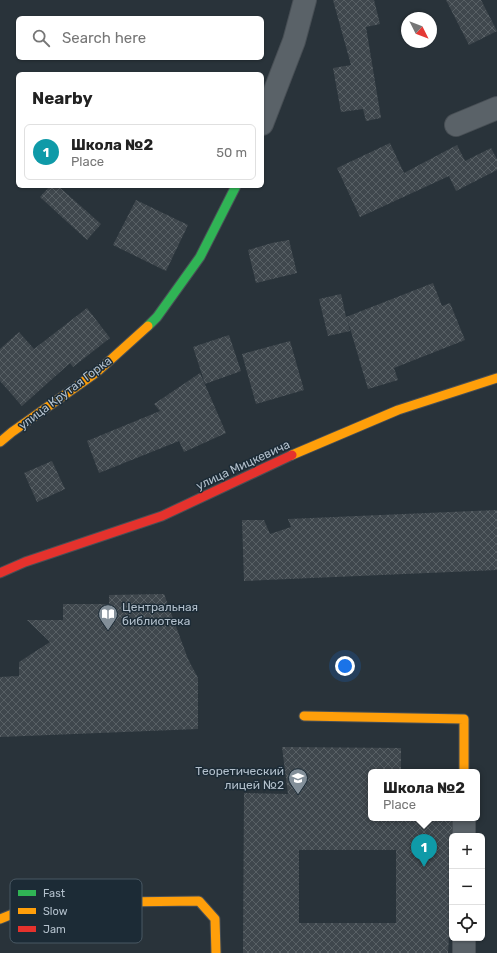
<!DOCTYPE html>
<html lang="en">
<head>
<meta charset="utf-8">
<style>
	body { margin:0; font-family:Rubik,sans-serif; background:#f6f6f6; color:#222 }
	.controls { position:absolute; right:12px; bottom:12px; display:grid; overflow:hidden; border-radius:6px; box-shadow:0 1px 3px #0004 }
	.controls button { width:36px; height:36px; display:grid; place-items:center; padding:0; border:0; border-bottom:1px solid #e0e0e0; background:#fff; color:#222; font:20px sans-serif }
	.compass { position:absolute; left:401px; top:12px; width:36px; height:36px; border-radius:50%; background:#fff; box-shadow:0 1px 3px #0004; rotate:132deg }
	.you { position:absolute; left:345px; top:666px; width:14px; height:14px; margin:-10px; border:3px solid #fff; border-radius:50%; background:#1a73e8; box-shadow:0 0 0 6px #1a73e833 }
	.badge { display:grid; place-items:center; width:26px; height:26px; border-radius:50%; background:#db2777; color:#fff; font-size:13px; font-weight:700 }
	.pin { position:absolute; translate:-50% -33px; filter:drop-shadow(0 1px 2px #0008) }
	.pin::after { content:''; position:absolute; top:21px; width:14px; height:12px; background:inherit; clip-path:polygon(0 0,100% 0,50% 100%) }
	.popup { position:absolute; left:368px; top:769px; width:112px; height:52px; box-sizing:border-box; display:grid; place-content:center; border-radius:6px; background:#fff; filter:drop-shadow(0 1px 3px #0005); font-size:13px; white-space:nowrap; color:#767676 }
	.popup b { font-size:15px; color:#222 }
	.popup::after { content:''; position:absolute; left:50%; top:100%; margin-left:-8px; border:8px solid transparent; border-top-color:#fff }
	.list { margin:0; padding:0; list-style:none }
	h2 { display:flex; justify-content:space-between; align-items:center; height:52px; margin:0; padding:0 16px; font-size:17px }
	h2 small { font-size:13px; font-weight:400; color:#767676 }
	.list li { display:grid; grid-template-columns:26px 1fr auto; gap:12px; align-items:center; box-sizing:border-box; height:56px; margin:0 8px 8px; padding:0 8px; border:1px solid #e0e0e0; border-radius:6px }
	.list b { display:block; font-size:15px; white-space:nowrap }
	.list p { margin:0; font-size:13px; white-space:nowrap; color:#767676 }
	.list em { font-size:13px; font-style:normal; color:#767676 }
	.icon { flex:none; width:22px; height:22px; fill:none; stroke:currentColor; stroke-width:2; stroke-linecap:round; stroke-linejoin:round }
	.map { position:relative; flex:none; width:497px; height:953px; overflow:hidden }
	.search { position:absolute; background:#fff; box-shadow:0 1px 3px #0004; left:16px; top:16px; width:248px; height:44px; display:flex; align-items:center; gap:10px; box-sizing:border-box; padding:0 14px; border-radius:6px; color:#767676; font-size:15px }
	.panel { position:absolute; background:#fff; box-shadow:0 1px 3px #0004; left:16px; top:72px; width:248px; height:116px; border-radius:6px }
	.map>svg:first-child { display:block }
	.building { fill:url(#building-cross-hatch); fill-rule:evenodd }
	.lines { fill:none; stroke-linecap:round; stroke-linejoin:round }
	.street-casing { stroke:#484f55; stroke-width:24 }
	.fast-casing { stroke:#484f55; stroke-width:11 }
	.slow-casing { stroke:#484f55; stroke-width:11 }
	.jam-casing { stroke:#484f55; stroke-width:11 }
	.street { stroke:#5a6268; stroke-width:22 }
	.fast { stroke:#30b455; stroke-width:9 }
	.slow { stroke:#ff9f0a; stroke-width:9 }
	.jam { stroke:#e5322d; stroke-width:9 }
	.labels { text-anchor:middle; stroke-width:3; stroke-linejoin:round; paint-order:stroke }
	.street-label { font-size:12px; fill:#b3c0cc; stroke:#1c2b36 }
	.poi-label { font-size:12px; fill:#b3c0cc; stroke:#1c2b36; text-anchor:start }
	.key { fill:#1c2b36; stroke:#495863; stroke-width:1 }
	.key-label { font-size:11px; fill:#b3c0cc }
</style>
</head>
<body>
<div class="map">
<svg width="497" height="953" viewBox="0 0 497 953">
	<defs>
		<pattern id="building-cross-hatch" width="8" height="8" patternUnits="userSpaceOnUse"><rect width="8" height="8" fill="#3f474d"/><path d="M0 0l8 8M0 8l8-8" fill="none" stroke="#586065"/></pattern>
	</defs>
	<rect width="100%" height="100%" fill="#29333a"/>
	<g class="building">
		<polygon points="333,0 374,0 380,24 366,27 381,118 366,121 363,109 341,112 333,68 351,65"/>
		<polygon points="446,0 481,0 497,31 469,45"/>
		<polygon points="390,143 404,173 457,145 465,161 491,148 497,159 497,170 456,191 449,176 360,217 337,168"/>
		<polygon points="50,186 58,186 101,224 87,240 40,197"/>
		<polygon points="136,200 188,225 166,271 113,245"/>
		<polygon points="289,240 297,273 256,283 248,250 272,243"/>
		<polygon points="433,283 442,306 450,303 465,340 394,368 398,380 368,389 347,318 350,331 328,336 319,299 341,294 346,317"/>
		<polygon points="87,308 110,338 73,367 70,363 22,406 0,381 0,349 19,332 34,349"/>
		<polygon points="229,335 241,371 205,384 193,347"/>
		<polygon points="290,341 304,390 256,404 242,354"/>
		<polygon points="200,373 226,433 184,452 179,441 99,473 87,441 160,411 154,404"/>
		<polygon points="52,461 65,489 37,502 24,473"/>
		<polygon points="497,510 497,570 244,581 242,520 264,520 270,534 291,527 288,519"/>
		<polygon points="164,594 188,659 198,678 198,729 0,737 0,677 19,676 19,662 50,642 27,620 63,620 63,604 109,604 109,595"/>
		<path d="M282 747 401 748V772H371V818H452V885L448 953H243L244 793 288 794ZM299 850H396V923H299Z"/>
	</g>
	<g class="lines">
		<g class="street-casing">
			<g id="street">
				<polyline points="262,124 294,41 305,0"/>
				<polyline points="456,125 497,108"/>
				<polyline points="464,818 464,836"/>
				<polyline points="464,938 464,953"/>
			</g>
		</g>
		<g class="fast-casing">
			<polyline id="fast" points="148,326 157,317 200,257 236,186"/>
		</g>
		<g class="slow-casing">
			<g id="slow">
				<polyline points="0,442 12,432 97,372 148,326"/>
				<polyline points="292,455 398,410 497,378"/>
				<polyline points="304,716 464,719 464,772"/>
				<polyline points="0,919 40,903 199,901 215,919 216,953"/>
			</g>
		</g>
		<g class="jam-casing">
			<polyline id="jam" points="0,573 25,562 162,516 292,455"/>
		</g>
		<use href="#street" class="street"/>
		<use href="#fast" class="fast"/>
		<use href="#slow" class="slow"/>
		<use href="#jam" class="jam"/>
	</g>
	<defs>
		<g id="library-pin" transform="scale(1)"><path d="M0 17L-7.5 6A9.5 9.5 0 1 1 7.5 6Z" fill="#838f99" stroke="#1c2b36"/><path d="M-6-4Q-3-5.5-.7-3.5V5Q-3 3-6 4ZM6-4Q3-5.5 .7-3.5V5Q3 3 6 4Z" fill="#fff"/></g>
		<g id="school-pin" transform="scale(1)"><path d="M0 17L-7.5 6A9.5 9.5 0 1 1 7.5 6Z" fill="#838f99" stroke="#1c2b36"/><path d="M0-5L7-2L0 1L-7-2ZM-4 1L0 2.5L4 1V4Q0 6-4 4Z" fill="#fff"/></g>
	</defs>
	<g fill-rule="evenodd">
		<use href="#library-pin" x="108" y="614"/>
		<use href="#school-pin" x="298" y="778"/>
	</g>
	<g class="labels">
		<g class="street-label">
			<text transform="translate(65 393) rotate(-37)" y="4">улица Крутая Горка</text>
			<text transform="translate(243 465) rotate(-25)" y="4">улица Мицкевича</text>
		</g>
		<g class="poi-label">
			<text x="122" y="611">Центральная<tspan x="122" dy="14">библиотека</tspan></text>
			<text x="284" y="775" text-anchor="end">Теоретический<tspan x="284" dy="14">лицей №2</tspan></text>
		</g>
	</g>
	<rect x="10" y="879" width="132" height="64" rx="6" class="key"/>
	<rect x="18" y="890" width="18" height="6" fill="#30b455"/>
	<rect x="18" y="908" width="18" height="6" fill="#ff9f0a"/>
	<rect x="18" y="926" width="18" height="6" fill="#e5322d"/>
	<g class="key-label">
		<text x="43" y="897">Fast</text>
		<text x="43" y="915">Slow</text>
		<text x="43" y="933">Jam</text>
	</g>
</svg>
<div class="controls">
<button>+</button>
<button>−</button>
<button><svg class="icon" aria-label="locate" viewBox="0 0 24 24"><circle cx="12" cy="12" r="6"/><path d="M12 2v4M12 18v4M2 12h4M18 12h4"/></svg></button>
</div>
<svg class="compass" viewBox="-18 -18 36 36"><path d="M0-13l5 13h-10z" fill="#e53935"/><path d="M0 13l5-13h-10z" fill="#767676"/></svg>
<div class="you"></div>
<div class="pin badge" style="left:424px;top:867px;background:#0f9aa8">1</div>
<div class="popup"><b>Школа №2</b>Place</div>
<div class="search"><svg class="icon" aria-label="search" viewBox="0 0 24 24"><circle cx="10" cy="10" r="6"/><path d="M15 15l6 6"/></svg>Search here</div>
<section class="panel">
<h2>Nearby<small></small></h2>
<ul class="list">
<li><span class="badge" style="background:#0f9aa8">1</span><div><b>Школа №2</b><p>Place</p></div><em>50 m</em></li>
</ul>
</section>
</div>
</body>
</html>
